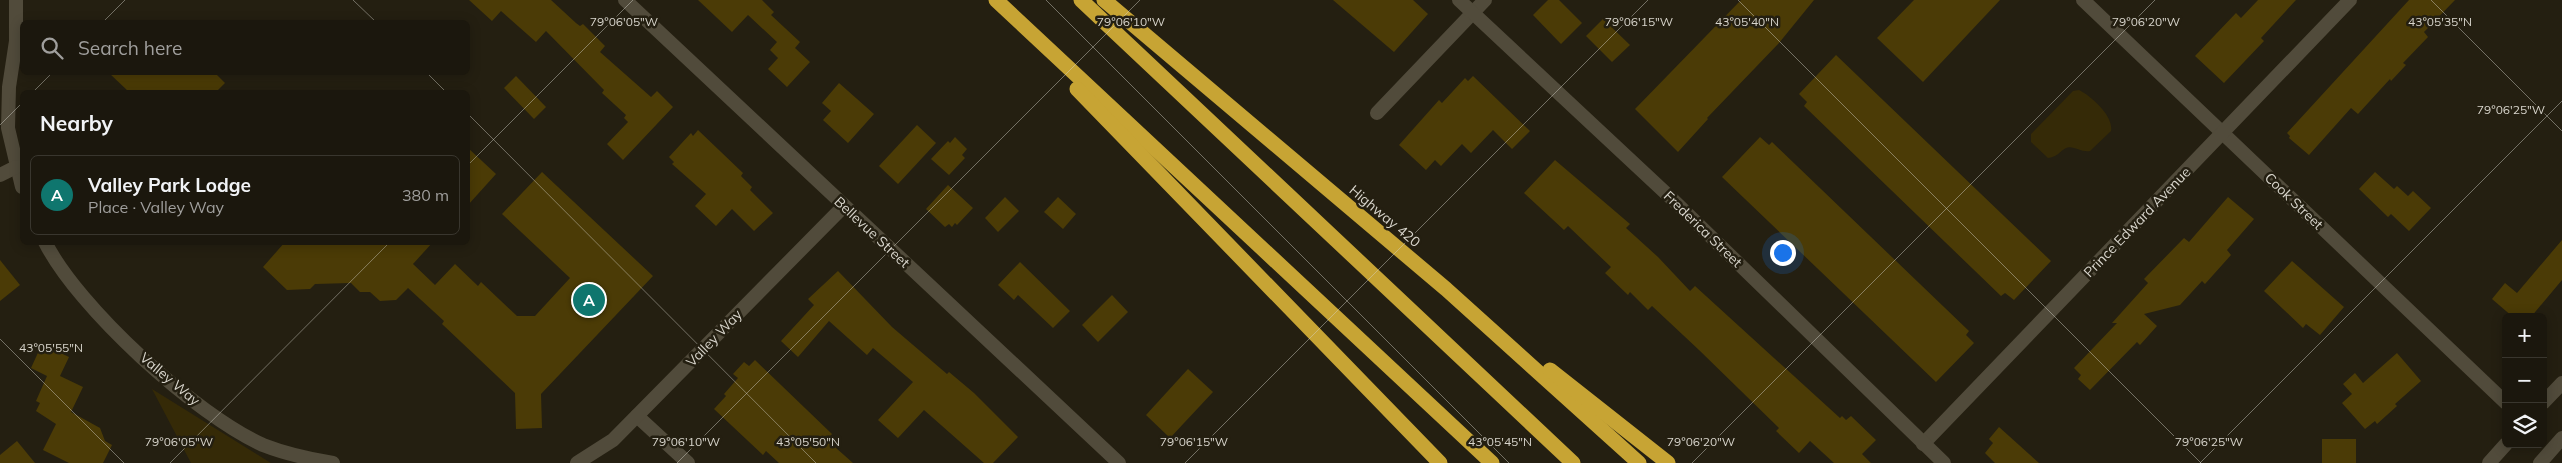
<!DOCTYPE html>
<html lang="en">
<head>
<meta charset="utf-8">
<style>
	body { margin:0; font-family:Mulish,sans-serif; background:#28241b; color:#f1f3f6 }
	.controls { position:absolute; right:15px; bottom:15px; display:grid; overflow:hidden; border-radius:8px; box-shadow:0 2px 12px #0003 }
	.controls button { width:45px; height:45px; display:grid; place-items:center; padding:0; border:0; border-bottom:1px solid #39362e; background:#1b170d; color:#f1f3f6; font:25px sans-serif }
	.you { position:absolute; left:1782px; top:252px; width:18px; height:18px; margin:-12px; border:4px solid #fff; border-radius:50%; background:#1a73e8; box-shadow:0 0 0 8px #1a73e833 }
	.badge { display:grid; place-items:center; width:32px; height:32px; border-radius:50%; background:#0f766e; color:#fff; font-size:16px; font-weight:700 }
	.pin { position:absolute; translate:-50% -50%; border:2px solid #fff; box-shadow:0 1px 5px #0006 }
	.list { margin:0; padding:0; list-style:none }
	h2 { display:flex; justify-content:space-between; align-items:center; height:65px; margin:0; padding:0 20px; font-size:21px }
	h2 small { font-size:16px; font-weight:400; color:#a09f9d }
	.list li { display:grid; grid-template-columns:32px 1fr auto; gap:15px; align-items:center; box-sizing:border-box; height:80px; margin:0 10px 10px; padding:0 10px; border:1px solid #39362e; border-radius:8px }
	.list b { display:block; font-size:19px; white-space:nowrap }
	.list p { margin:0; font-size:16px; white-space:nowrap; color:#a09f9d }
	.list em { font-size:16px; font-style:normal; color:#a09f9d }
	.icon { flex:none; width:28px; height:28px; fill:none; stroke:currentColor; stroke-width:2; stroke-linecap:round; stroke-linejoin:round }
	.map { position:relative; flex:none; width:2562px; height:463px; overflow:hidden }
	.search { position:absolute; background:#1b170d; box-shadow:0 2px 12px #0003; left:20px; top:20px; width:450px; height:55px; display:flex; align-items:center; gap:12px; box-sizing:border-box; padding:0 18px; border-radius:8px; color:#a09f9d; font-size:19px }
	.panel { position:absolute; background:#1b170d; box-shadow:0 2px 12px #0003; left:20px; top:90px; width:450px; height:155px; border-radius:8px }
	.map>svg:first-child { display:block }
	.green { fill:#352a07 }
	.building { fill:#4b3b06 }
	.lines { fill:none; stroke-linecap:round; stroke-linejoin:round }
	.minor { stroke:#514b3b; stroke-width:14 }
	.tertiary { stroke:#514b3b; stroke-width:14 }
	.motorway { stroke:#c7a434; stroke-width:15 }
	.ticks { fill:none; stroke:#d8d5cc; stroke-width:1; stroke-opacity:0.45 }
	.labels { text-anchor:middle; stroke-width:5; stroke-linejoin:round; paint-order:stroke }
	.street-label { font-size:14px; fill:#d8d5cc; stroke:#241f11 }
	.ticks-label { font-size:12px; text-anchor:middle; fill:#d8d5cc; stroke:#241f11; stroke-width:5; stroke-linejoin:round; paint-order:stroke }
</style>
</head>
<body>
<div class="map">
<svg width="2562" height="463" viewBox="0 0 2562 463">
	<rect width="100%" height="100%" fill="#241f11"/>
	<g class="green">
		<path d="M2079 90C2091 96 2114 116 2111 131L2090 151C2082 153 2073 145 2066 148 2059 152 2057 157 2048 158L2031 142V134L2073 91Z"/>
		<polygon points="152,389 271,463 191,463"/>
	</g>
	<g class="building">
		<polygon points="469,0 551,0 576,23 580,26 583,24 605,46 600,52 651,97 657,91 673,107 623,160 607,144 628,122 624,118 626,115 602,93 604,90 546,31 536,42 501,11 492,21"/>
		<polygon points="698,0 762,0 774,12 771,15 800,42 795,48 810,62 787,87 768,69 778,58 770,50 777,42 748,15 732,32"/>
		<polygon points="1333,0 1413,0 1428,14 1394,52"/>
		<polygon points="1548,0 1559,0 1582,23 1561,44 1533,15"/>
		<polygon points="1741,0 1814,0 1779,43 1707,118 1708,119 1678,152 1635,109"/>
		<polygon points="1914,0 2000,0 1923,82 1877,38"/>
		<polygon points="2258,0 2296,0 2261,38 2264,41 2224,83 2195,56 2236,13 2241,18"/>
		<polygon points="2409,0 2455,0 2424,32 2428,37 2403,63 2406,65 2391,81 2390,79 2358,114 2351,108 2309,155 2289,138 2290,136 2287,133"/>
		<polygon points="1603,19 1630,45 1612,62 1586,36"/>
		<polygon points="1836,55 2051,261 2014,300 2005,293 2001,296 1804,106 1807,102 1799,94"/>
		<polygon points="108,72 214,72 225,83 216,92 129,92"/>
		<polygon points="516,76 546,107 534,119 504,88"/>
		<polygon points="1473,76 1530,131 1512,149 1493,130 1471,153 1462,144 1441,166 1435,160 1426,170 1399,145 1439,100 1442,103 1465,78 1468,81"/>
		<polygon points="839,83 874,114 848,143 823,120 831,111 822,103"/>
		<polygon points="917,125 936,143 898,184 879,166"/>
		<polygon points="698,130 743,173 741,176 752,187 750,190 773,213 754,231 732,209 716,226 695,206 706,194 672,164 674,162 669,157 691,133 693,136"/>
		<polygon points="955,137 967,149 962,155 965,158 949,175 931,159 948,141 950,143"/>
		<polygon points="1760,137 1769,145 1772,142 1969,331 1966,335 1974,343 1936,382 1722,177"/>
		<polygon points="468,148 496,174 468,205"/>
		<polygon points="1555,160 1630,224 1626,228 1658,257 1690,291 1695,286 1840,418 1842,416 1846,420 1851,416 1876,440 1862,454 1871,463 1834,463 1810,441 1799,453 1776,431 1779,428 1699,350 1652,306 1648,310 1630,292 1628,295 1605,273 1611,267 1568,226 1564,230 1524,193"/>
		<polygon points="542,172 653,276 541,394 542,428 516,429 515,393 442,324 444,321 408,288 396,300 380,301 370,292 360,292 351,283 315,284 310,289 287,290 263,267 285,242 433,242 413,264 435,285 455,264 478,286 481,282 517,316 535,316 570,278 502,214"/>
		<polygon points="2375,172 2394,189 2397,186 2408,196 2413,191 2431,208 2409,231 2391,214 2388,217 2359,189"/>
		<polygon points="948,185 973,208 957,225 955,223 952,227 949,224 945,227 926,209"/>
		<polygon points="1005,197 1019,211 998,232 985,218"/>
		<polygon points="1058,197 1076,214 1063,229 1044,212"/>
		<polygon points="2228,197 2254,219 2227,250 2231,255 2205,284 2202,281 2180,305 2144,314 2157,326 2140,345 2137,342 2090,390 2078,379 2081,375 2074,368 2117,323 2112,323 2148,283 2144,279 2184,238 2189,242"/>
		<polygon points="2562,240 2562,280 2531,317 2513,317 2492,299 2505,283 2517,293"/>
		<polygon points="0,260 20,285 0,301"/>
		<polygon points="2292,261 2344,307 2320,335 2306,324 2303,328 2264,291"/>
		<polygon points="1020,262 1070,311 1053,328 1018,295 1014,300 998,285"/>
		<polygon points="838,271 892,327 947,374 949,372 974,393 1018,437 993,463 984,463 924,410 898,438 878,420 913,382 873,348 867,355 829,321 798,357 781,341 814,305 808,299"/>
		<polygon points="1112,295 1128,312 1098,342 1082,325"/>
		<polygon points="42,344 69,357 60,376 83,387 71,412 100,428 105,441 112,445 103,463 69,463 43,450 56,424 36,411 40,403 36,401 47,376 31,368"/>
		<polygon points="2397,353 2421,381 2395,404 2397,406 2377,424 2375,421 2365,429 2342,403 2352,394 2343,384 2355,373 2363,383"/>
		<polygon points="755,360 832,434 827,440 853,463 779,463 766,451 763,455 714,409 726,396 724,394 738,378 733,374 744,362 749,366"/>
		<polygon points="1188,369 1213,392 1170,438 1146,415"/>
		<polygon points="1999,427 2039,463 1995,463 1985,453 1993,443 1989,439"/>
		<rect x="2322" y="439" width="34" height="24"/>
		<polygon points="17,441 35,463 0,463 0,455"/>
	</g>
	<g class="lines">
		<g class="minor">
			<polyline points="16,0 16,41 9,87 8,128 22,187"/>
			<polyline points="625,0 1119,463"/>
			<polyline points="2083,0 2506,403"/>
			<polyline points="1377,113 1485,0"/>
			<polyline points="0,175 16,167"/>
			<path d="M45 242C78 308 196 415 263 445 286 454 309 459 333 463"/>
			<polyline points="2543,403 2562,383"/>
			<polyline points="637,416 688,463"/>
			<polyline points="1923,444 2350,0"/>
			<polyline points="577,463 613,440 844,206"/>
			<polyline points="2489,463 2506,444"/>
			<polyline points="2540,463 2562,438"/>
		</g>
		<polyline class="tertiary" points="1459,0 1671,198 1944,463"/>
		<g class="motorway">
			<polyline points="996,0 1492,463"/>
			<polyline points="1081,0 1573,463"/>
			<polyline points="1104,0 1446,289 1639,463"/>
			<polyline points="1077,89 1440,463"/>
			<polyline points="1550,370 1668,463"/>
		</g>
	</g>
	<path class="ticks" d="M353 0 376 22M1046 0 1509 463M1738 0 2201 463M2431 0 2562 131M103 22 125 0M426 72 446 92M33 92 53 72M468 114 816 463M0 125 22 103M468 165 633 0M0 339 124 463M170 463 390 242M677 463 1140 0M1185 463 1648 0M1692 463 2155 0M2200 463 2562 101"/>
	<g class="labels">
		<g class="street-label">
			<text transform="translate(2294 201) rotate(44)" y="5">Cook Street</text>
			<text transform="translate(1385 216) rotate(40)" y="5">Highway 420</text>
			<text transform="translate(2137 222) rotate(-46)" y="5">Prince Edward Avenue</text>
			<text transform="translate(1703 229) rotate(44)" y="5">Frederica Street</text>
			<text transform="translate(872 232) rotate(43)" y="5">Bellevue Street</text>
			<text transform="translate(714 338) rotate(-46)" y="5">Valley Way</text>
			<text transform="translate(170 379) rotate(40)" y="5">Valley Way</text>
		</g>
	</g>
	<g class="ticks-label">
		<text x="624" y="26">79°06'05"W</text>
		<text x="1131" y="26">79°06'10"W</text>
		<text x="1639" y="26">79°06'15"W</text>
		<text x="1747" y="26">43°05'40"N</text>
		<text x="2146" y="26">79°06'20"W</text>
		<text x="2440" y="26">43°05'35"N</text>
		<text x="2511" y="114">79°06'25"W</text>
		<text x="51" y="352">43°05'55"N</text>
		<text x="179" y="446">79°06'05"W</text>
		<text x="686" y="446">79°06'10"W</text>
		<text x="808" y="446">43°05'50"N</text>
		<text x="1194" y="446">79°06'15"W</text>
		<text x="1500" y="446">43°05'45"N</text>
		<text x="1701" y="446">79°06'20"W</text>
		<text x="2209" y="446">79°06'25"W</text>
	</g>
</svg>
<div class="controls">
<button>+</button>
<button>−</button>
<button><svg class="icon" aria-label="layers" viewBox="0 0 24 24"><path d="M12 4l9 5-9 5-9-5zM3 14l9 5 9-5"/></svg></button>
</div>
<div class="you"></div>
<div class="pin badge" style="left:589px;top:300px">A</div>
<div class="search"><svg class="icon" aria-label="search" viewBox="0 0 24 24"><circle cx="10" cy="10" r="6"/><path d="M15 15l6 6"/></svg>Search here</div>
<section class="panel">
<h2>Nearby<small></small></h2>
<ul class="list">
<li><span class="badge">A</span><div><b>Valley Park Lodge</b><p>Place · Valley Way</p></div><em>380 m</em></li>
</ul>
</section>
</div>
</body>
</html>
